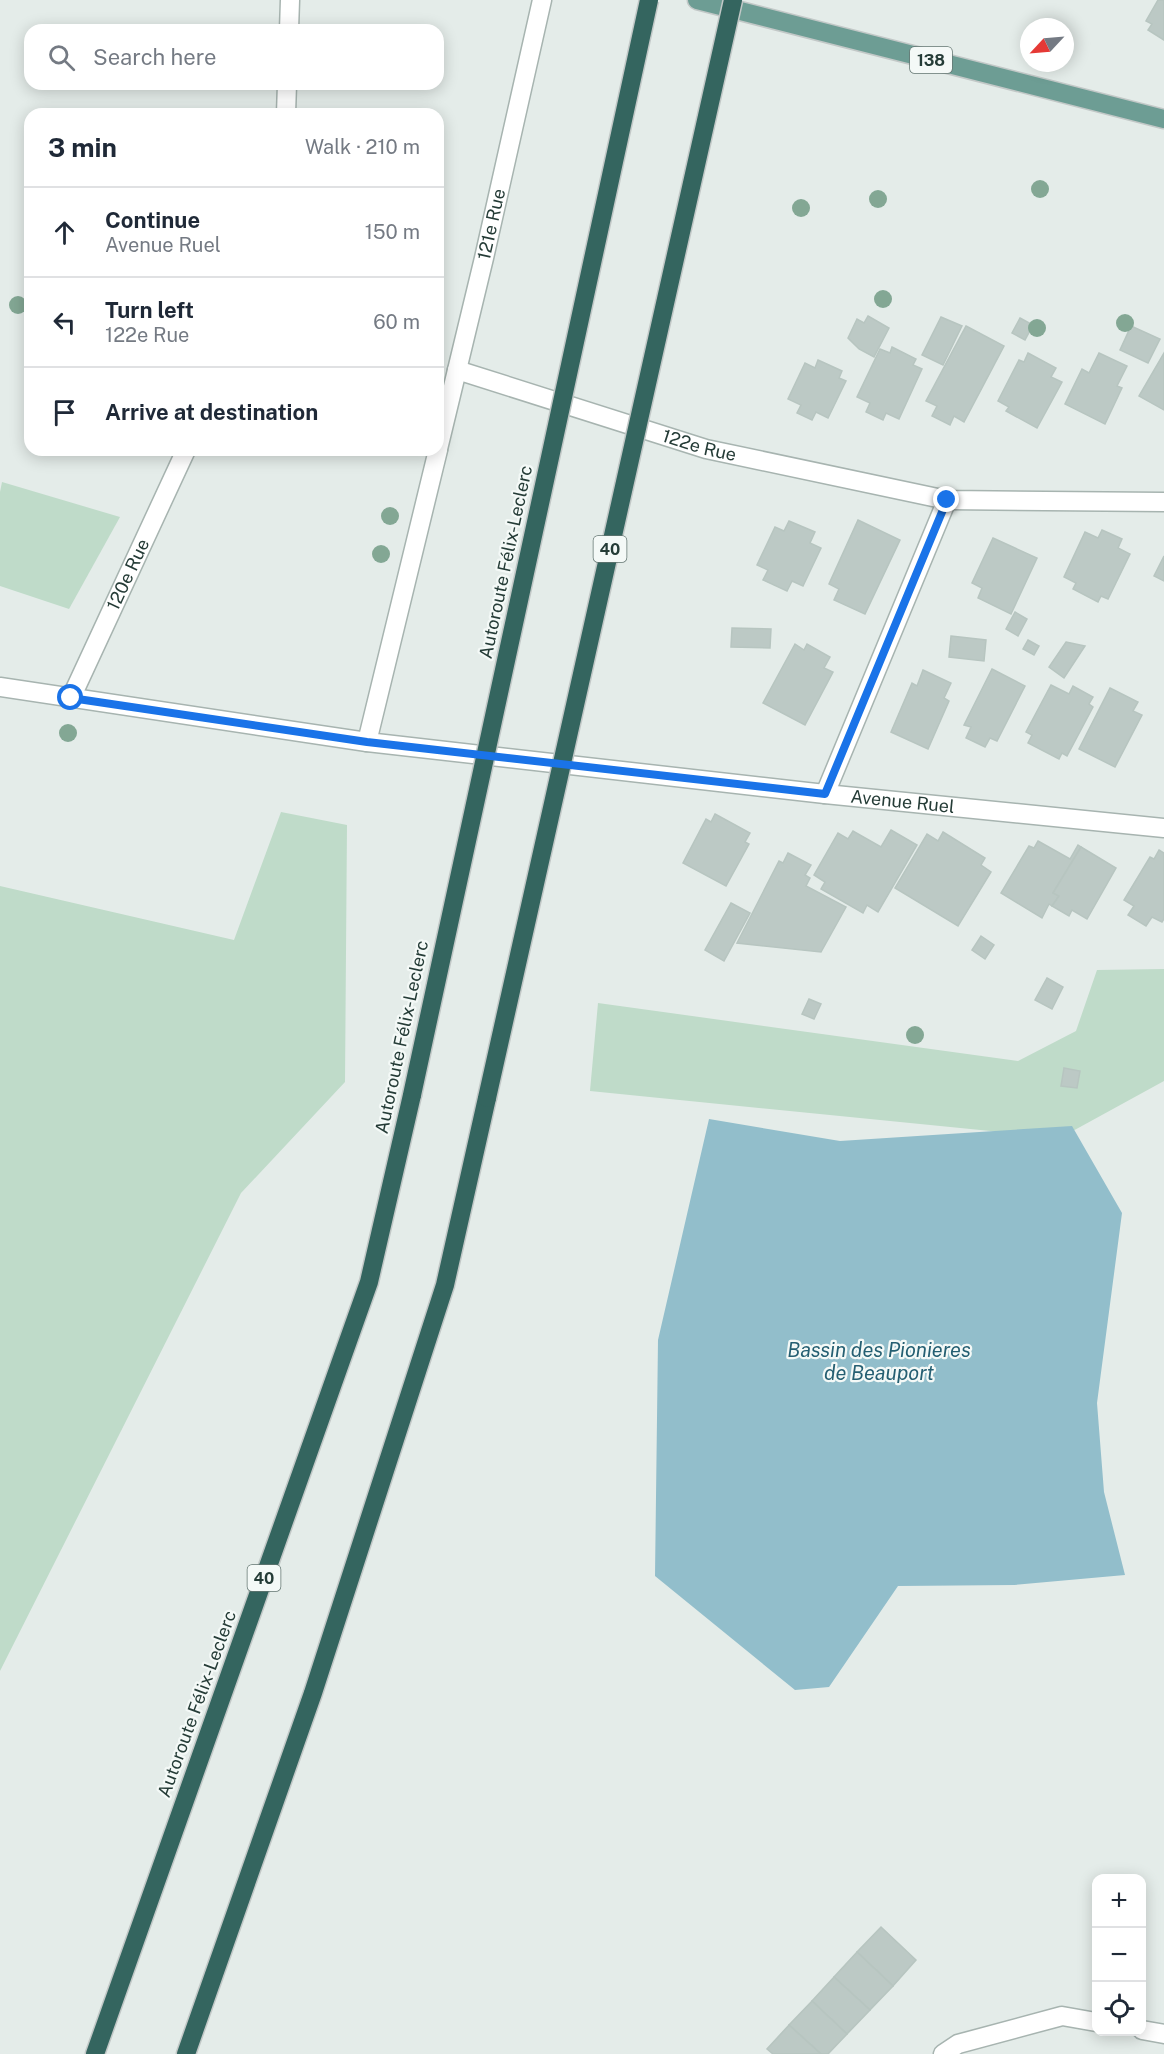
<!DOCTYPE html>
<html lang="en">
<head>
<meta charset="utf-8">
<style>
	body { margin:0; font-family:"Public Sans",sans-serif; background:#f6f6f7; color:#1f2937 }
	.controls { position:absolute; right:18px; bottom:18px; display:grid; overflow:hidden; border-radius:12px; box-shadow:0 3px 15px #0003 }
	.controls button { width:54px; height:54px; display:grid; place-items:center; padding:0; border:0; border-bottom:2px solid #e0e1e3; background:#fff; color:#1f2937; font:30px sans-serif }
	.compass { position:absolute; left:1020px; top:18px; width:54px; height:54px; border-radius:50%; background:#fff; box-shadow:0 3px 15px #0003; rotate:244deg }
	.stop { position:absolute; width:18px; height:18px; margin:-14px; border:4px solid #1a73e8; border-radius:50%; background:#fff }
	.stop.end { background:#1a73e8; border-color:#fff; box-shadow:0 2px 6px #0008 }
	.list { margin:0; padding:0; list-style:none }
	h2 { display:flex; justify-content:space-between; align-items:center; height:78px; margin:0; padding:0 24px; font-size:26px }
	h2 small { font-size:20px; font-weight:400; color:#747a83 }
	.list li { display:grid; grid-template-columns:39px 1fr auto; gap:18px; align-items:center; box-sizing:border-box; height:90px; padding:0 24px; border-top:2px solid #e0e1e3 }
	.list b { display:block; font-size:22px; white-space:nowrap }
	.list p { margin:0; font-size:20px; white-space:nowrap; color:#747a83 }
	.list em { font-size:20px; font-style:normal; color:#747a83 }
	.icon { flex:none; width:33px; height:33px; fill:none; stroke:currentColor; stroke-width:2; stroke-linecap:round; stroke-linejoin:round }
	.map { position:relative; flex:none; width:1164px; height:2054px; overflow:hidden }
	.search { position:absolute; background:#fff; box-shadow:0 3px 15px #0003; left:24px; top:24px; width:420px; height:66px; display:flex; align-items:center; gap:15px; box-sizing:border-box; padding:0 21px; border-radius:18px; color:#747a83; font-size:22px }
	.panel { position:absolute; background:#fff; box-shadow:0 3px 15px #0003; left:24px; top:108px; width:420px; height:348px; border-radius:18px }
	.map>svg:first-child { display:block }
	.green { fill:#bfdbc9 }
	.water { fill:#92becb }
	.building { fill:#bcc9c5; stroke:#b7c5c0; stroke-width:1.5 }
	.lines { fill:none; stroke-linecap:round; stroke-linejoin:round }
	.minor-casing { stroke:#a7b4b0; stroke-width:21 }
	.major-casing { stroke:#c2c8c7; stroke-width:21 }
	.highway-casing { stroke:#c2c8c7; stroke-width:21 }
	.minor { stroke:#fff; stroke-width:18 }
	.major { stroke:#6d9d94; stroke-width:18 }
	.highway { stroke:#34655f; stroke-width:18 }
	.highway-bridge-casing { stroke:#c2c8c7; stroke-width:21; stroke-linecap:butt }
	.highway-bridge { stroke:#34655f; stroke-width:18 }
	.tree { fill:#83a794 }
	.route { stroke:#1a73e8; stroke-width:8 }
	.labels { text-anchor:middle; stroke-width:4.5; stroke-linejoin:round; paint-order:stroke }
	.shield { fill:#f4f9f7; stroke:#637571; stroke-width:1.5 }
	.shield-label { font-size:16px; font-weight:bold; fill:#253c37 }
	.street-label { font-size:18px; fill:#253c37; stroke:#f4f9f7 }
	.water-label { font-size:20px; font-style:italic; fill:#255f72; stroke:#f4f9f7 }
</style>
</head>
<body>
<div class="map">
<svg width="1164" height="2054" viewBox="0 0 1164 2054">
	<rect width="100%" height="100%" fill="#e4ece9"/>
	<g class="green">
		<polygon points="2,482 120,517 69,609 0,586 0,492"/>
		<polygon points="281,812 347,825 345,1082 241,1193 0,1671 0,886 234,940"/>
		<polygon points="1164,969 1164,1081 1060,1138 590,1091 598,1003 1018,1061 1076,1031 1097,970"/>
	</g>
	<polygon class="water" points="709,1119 840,1141 1072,1126 1122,1213 1097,1403 1104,1492 1125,1575 1014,1585 898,1586 829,1687 795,1690 655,1576 658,1340"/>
	<g class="building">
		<polygon points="1158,0 1164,0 1164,40 1148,30 1152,24 1146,21"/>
		<polygon points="868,316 889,328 874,357 859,349 848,338 857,319 864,323"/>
		<polygon points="941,317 962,326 943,365 922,355"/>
		<polygon points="1020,318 1033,325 1025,340 1012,333"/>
		<polygon points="966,326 1004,346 964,422 954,416 950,425 932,416 937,406 926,401"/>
		<polygon points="1131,326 1160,339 1148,363 1120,350"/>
		<polygon points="892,347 916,359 913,365 922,369 899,419 886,413 883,420 866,412 870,403 857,397 880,349 890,353"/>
		<polygon points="1028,353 1056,368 1051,377 1062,382 1037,428 1006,411 1009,407 998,401 1019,360 1024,362"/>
		<polygon points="1099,353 1127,366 1117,386 1122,388 1105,424 1065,404 1082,369 1089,373"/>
		<polygon points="1164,353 1164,410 1139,396"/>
		<polygon points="818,360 842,371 839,378 846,381 828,418 816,412 812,420 797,413 801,405 788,399 805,363 815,368"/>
		<polygon points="858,520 900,540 865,614 834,600 839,589 829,584"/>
		<polygon points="789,521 815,532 810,543 821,548 803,586 792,581 787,591 763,580 768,570 757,565 775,527 784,531"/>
		<polygon points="1102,530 1122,539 1118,548 1130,554 1108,599 1101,596 1098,602 1073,589 1076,583 1064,577 1085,532 1098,538"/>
		<polygon points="993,538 1037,558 1011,614 978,598 982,588 972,583"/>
		<polygon points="1164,556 1164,581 1154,576"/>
		<polygon points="1015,612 1027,619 1018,636 1006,629"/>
		<polygon points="732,628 771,629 770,648 731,647"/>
		<polygon points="951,636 986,640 984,661 949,657"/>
		<polygon points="1028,640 1039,646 1034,655 1023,649"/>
		<polygon points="1066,642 1085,646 1064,678 1049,667"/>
		<polygon points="795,644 804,650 807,644 830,657 824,668 833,672 805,725 763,703"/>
		<polygon points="992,669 1025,686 997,741 990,738 985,747 966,738 971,727 964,725"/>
		<polygon points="923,670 951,683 944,698 949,701 928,749 891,732 912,683 917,686"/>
		<polygon points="1051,685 1069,694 1073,686 1093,697 1089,704 1093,707 1067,756 1062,753 1059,759 1028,743 1032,735 1026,732"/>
		<polygon points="1110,688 1138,702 1133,711 1142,715 1115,767 1079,749"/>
		<polygon points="715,814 750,833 745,842 749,844 726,886 683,863 706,819 711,822"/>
		<polygon points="891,830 917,845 878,912 867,905 863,913 821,889 825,882 814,875 838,833 848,839 853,831 881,847"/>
		<polygon points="943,832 985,858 981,865 991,872 958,926 895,888 927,834 938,841"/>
		<polygon points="1038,841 1070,859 1078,845 1081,847 1053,893 1059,896 1052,906 1049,904 1042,918 1001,893 1029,846 1034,848"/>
		<polygon points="1081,847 1116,868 1087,919 1072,910 1069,916 1052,906 1059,896 1053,893"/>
		<polygon points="1159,850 1164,853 1164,919 1162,922 1152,917 1146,926 1128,915 1134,906 1124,900 1150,857 1154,859"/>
		<polygon points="788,853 811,865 805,875 810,878 806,886 846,907 821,952 737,943 779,861 783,863"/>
		<polygon points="731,903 750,913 724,961 705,950"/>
		<polygon points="981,936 994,945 985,959 972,950"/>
		<polygon points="1047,978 1063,987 1052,1009 1035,1000"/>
		<polygon points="809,999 821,1004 814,1019 802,1014"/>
		<polygon points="1064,1068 1080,1071 1077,1088 1061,1086"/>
		<polygon points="881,1927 916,1960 893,1986 857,1952"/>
		<polygon points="857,1952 893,1986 870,2010 834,1977"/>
		<polygon points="834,1977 870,2010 847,2034 812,2001"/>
		<polygon points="812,2001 847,2034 828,2054 821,2054 789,2025"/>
		<polygon points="789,2025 821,2054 773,2054 767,2049"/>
	</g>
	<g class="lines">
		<g class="minor-casing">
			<g id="minor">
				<polyline points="289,30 290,0"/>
				<polyline points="286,114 287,84"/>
				<path id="s1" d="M457 370 706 449 947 500 1164 502"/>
				<path id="s2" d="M438 449 484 258 542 0"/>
				<path id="s3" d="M0 687 367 742 825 794 1164 828"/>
				<path id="s4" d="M71 698 186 450"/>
				<polyline points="367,742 438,450"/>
				<polyline points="825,794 947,500"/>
				<polyline points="1142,2030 1164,2034"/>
				<polyline points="943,2054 958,2044 1062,2016 1096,2022"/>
			</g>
		</g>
		<g class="major-casing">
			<polyline id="major" points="697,0 1164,119"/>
		</g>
		<g class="highway-casing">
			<g id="highway">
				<polyline points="95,2054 369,1282 412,1095"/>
				<polyline points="186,2054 313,1693 445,1285 487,1098"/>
			</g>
		</g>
		<use href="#minor" class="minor"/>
		<use href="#major" class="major"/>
		<use href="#highway" class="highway"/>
		<g class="highway-bridge-casing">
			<g id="highway-bridge">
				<polyline points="412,1095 649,0"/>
				<polyline points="487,1098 733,0"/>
			</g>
		</g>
		<use href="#highway-bridge" class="highway-bridge"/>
	</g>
	<g class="tree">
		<circle cx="1040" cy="189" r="9"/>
		<circle cx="878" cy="199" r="9"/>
		<circle cx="801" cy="208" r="9"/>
		<circle cx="883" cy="299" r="9"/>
		<circle cx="18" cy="305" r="9"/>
		<circle cx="1125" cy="323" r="9"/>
		<circle cx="1037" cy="328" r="9"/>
		<circle cx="390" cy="516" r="9"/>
		<circle cx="381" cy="554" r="9"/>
		<circle cx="68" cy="733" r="9"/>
		<circle cx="915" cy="1035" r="9"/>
	</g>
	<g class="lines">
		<polyline class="route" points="71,698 367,742 825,794 947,500"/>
	</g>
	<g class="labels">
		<g class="shield">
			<rect x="910" y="47" width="42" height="26" rx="4.5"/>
			<rect x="593.5" y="536" width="33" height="26" rx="4.5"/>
			<rect x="247.5" y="1565" width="33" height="26" rx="4.5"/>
		</g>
		<g class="shield-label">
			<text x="931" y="66">138</text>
			<text x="610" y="555">40</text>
			<text x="264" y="1584">40</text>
		</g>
		<g class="street-label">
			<text dy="6" stroke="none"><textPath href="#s2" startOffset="231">121e Rue</textPath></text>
			<text dy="6" stroke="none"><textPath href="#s1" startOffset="254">122e Rue</textPath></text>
			<text transform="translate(506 562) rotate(-78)" y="6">Autoroute Félix-Leclerc</text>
			<text dy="6" stroke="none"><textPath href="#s4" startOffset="136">120e Rue</textPath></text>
			<text dy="6" stroke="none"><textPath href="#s3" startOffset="910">Avenue Ruel</textPath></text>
			<text transform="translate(402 1037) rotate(-78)" y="6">Autoroute Félix-Leclerc</text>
			<text transform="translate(197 1704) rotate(-70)" y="6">Autoroute Félix-Leclerc</text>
		</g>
		<g class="water-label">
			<text x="879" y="1357">Bassin des Pionieres<tspan x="879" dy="23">de Beauport</tspan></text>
		</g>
	</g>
</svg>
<div class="controls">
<button>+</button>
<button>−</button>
<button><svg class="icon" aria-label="locate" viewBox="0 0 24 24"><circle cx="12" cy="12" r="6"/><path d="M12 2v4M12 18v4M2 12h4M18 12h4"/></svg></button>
</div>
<svg class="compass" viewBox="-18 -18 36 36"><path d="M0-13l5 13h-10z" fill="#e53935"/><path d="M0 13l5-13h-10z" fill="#747a83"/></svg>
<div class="stop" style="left:71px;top:698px"></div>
<div class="stop end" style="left:947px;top:500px"></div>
<div class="search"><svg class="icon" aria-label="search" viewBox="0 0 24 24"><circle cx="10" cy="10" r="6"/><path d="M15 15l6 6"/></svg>Search here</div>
<section class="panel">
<h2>3 min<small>Walk · 210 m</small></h2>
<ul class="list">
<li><svg class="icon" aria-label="ahead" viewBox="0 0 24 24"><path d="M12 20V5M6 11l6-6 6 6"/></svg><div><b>Continue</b><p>Avenue Ruel</p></div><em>150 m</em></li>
<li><svg class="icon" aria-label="left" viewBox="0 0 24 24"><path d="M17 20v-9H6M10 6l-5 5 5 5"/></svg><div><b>Turn left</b><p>122e Rue</p></div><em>60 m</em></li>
<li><svg class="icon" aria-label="arrive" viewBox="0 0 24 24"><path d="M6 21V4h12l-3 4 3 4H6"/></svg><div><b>Arrive at destination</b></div></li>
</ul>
</section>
</div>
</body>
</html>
